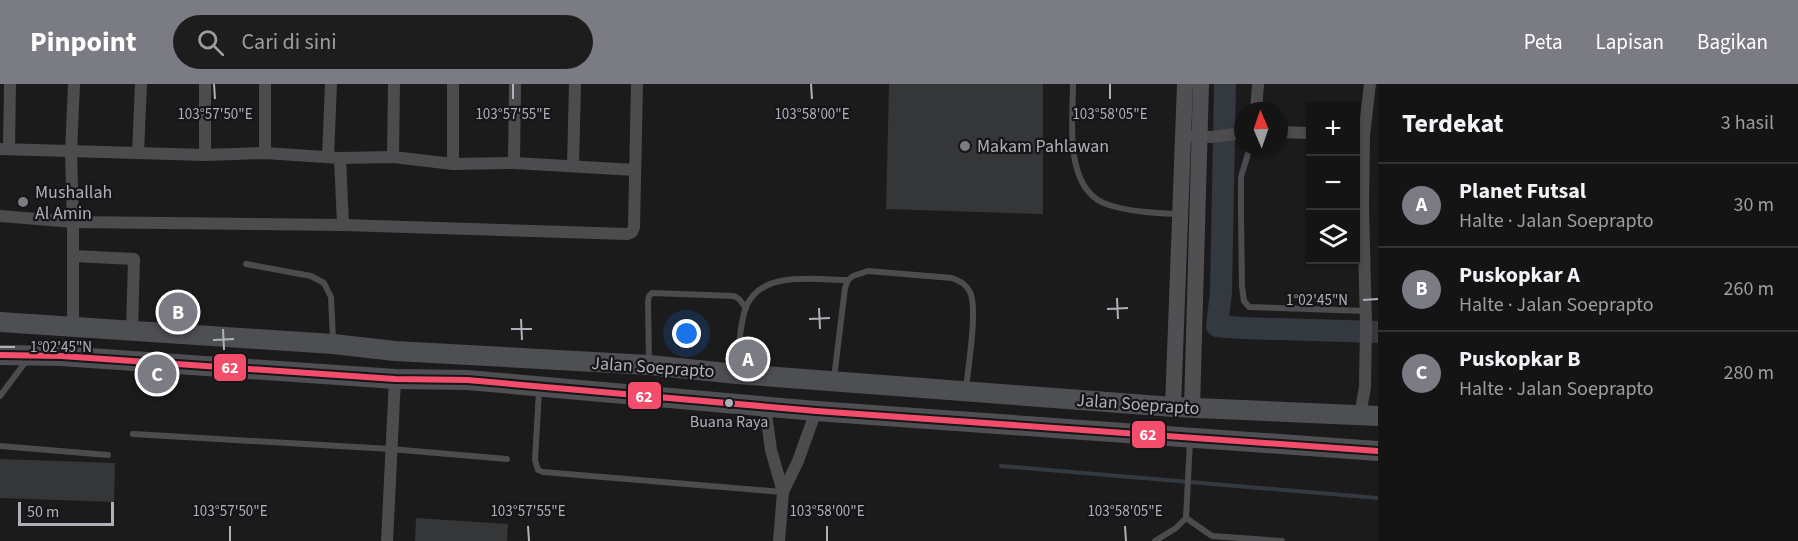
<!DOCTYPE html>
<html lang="id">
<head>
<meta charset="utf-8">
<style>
	body { margin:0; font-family:"Source Sans 3",sans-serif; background:#1d1d1e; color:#f1f3f6 }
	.controls { position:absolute; right:18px; top:18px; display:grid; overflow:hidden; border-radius:0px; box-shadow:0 2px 4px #0004 }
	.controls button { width:54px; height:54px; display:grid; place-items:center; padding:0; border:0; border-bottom:2px solid #333334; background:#141415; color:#f1f3f6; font:30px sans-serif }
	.compass { position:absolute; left:1234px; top:18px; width:54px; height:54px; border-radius:50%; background:#141415; box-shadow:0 2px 4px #0004; rotate:358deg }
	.scale { position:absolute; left:18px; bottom:15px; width:96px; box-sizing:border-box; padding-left:6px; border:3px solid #afb1ba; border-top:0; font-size:16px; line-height:21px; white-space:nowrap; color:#afb1ba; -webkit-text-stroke:4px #161618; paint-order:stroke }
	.you { position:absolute; left:687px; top:250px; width:21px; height:21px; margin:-15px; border:4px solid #fff; border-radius:50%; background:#1a73e8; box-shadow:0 0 0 9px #1a73e833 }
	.badge { display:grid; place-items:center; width:39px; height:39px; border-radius:50%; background:#7b7c83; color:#fff; font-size:20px; font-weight:700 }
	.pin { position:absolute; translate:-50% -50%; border:3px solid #fff; box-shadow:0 2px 6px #0006 }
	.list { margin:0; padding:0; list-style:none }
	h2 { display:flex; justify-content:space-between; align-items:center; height:78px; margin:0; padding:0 24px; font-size:26px }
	h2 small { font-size:20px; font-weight:400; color:#9d9ea0 }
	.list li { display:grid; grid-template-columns:39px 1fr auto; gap:18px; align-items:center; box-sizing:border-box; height:84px; padding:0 24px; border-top:2px solid #333334 }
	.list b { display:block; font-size:22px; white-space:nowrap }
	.list p { margin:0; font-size:20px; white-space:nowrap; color:#9d9ea0 }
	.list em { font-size:20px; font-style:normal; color:#9d9ea0 }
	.icon { flex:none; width:33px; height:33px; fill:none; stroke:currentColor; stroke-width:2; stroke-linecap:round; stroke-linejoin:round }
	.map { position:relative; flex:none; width:1378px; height:457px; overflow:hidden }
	header { display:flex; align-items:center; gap:36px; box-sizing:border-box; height:84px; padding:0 30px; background:#7b7c83; color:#fff }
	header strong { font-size:28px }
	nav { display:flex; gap:33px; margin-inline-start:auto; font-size:21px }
	.search { width:420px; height:54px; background:#1d1d1e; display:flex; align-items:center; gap:15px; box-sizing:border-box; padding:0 21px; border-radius:33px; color:#9d9ea0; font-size:22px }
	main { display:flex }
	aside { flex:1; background:#141415 }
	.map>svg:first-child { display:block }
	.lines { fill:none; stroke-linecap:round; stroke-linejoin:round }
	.stream { stroke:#343940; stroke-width:4 }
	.river { stroke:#343940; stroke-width:22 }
	.building { fill:#353637 }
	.service { stroke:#4c4c4e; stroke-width:6 }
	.minor { stroke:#4c4c4e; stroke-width:12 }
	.secondary { stroke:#505053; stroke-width:16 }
	.trunk { stroke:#4e4f52; stroke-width:20 }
	.bus-1-casing { stroke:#161618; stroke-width:10 }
	.bus-1 { stroke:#f44d6c; stroke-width:6 }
	.ticks { fill:none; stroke:#afb1ba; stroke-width:2 }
	.poi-dot { fill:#7b7c83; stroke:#161618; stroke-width:2 }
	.bus-dot { fill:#afb1ba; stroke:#161618; stroke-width:2 }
	.labels { text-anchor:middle; stroke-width:4.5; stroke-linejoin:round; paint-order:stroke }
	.bus-label { font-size:16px; fill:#afb1ba; stroke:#161618 }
	.poi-label { font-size:18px; fill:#afb1ba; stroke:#161618; text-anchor:start }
	.street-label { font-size:18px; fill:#afb1ba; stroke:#161618 }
	.ticks-label { font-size:15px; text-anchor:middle; fill:#afb1ba; stroke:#161618; stroke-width:4.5; stroke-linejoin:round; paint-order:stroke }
	.line-badge { stroke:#161618; stroke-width:2 }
	.badge-label { font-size:16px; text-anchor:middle; font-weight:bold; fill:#fff }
</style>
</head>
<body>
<header>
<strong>Pinpoint</strong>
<div class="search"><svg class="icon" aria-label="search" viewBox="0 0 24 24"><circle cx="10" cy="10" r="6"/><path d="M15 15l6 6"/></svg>Cari di sini</div>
<nav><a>Peta</a><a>Lapisan</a><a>Bagikan</a></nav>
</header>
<main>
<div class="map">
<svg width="1378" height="457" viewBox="0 0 1378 457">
	<rect width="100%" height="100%" fill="#1b1b1c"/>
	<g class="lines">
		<polyline class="stream" points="1001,382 1378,414"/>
		<polyline class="river" points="1225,0 1221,208 1217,242 1242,244 1378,248"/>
	</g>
	<g class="building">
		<polygon points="889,0 1043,0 1043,130 886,125"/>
		<polygon points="0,375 115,379 114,418 0,414"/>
		<polygon points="416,434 508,440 507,457 415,457"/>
	</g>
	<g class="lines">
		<g class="service">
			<path d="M1073 0C1073 37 1063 107 1109 121 1131 128 1155 129 1178 130"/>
			<polyline points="1250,63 1241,93 1241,133 1242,202 1244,217 1249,223 1366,227"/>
			<polyline points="246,180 311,192 324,199 331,213 333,256"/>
			<polyline points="649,278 648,217 649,212 652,209 734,212 739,215 746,224"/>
			<path d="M737 286C739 266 739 245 745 226 758 185 815 196 848 196"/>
			<path d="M834 294 845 204 848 196 853 192 868 187 952 194C960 197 966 200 970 208 978 225 968 284 966 304"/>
			<polyline points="539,307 535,376 538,386 543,388 782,408"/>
			<polyline points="0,312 27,276"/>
			<polyline points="133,350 390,365 507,375"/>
			<polyline points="0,362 108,371"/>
			<polyline points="1186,434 1212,452 1282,457"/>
			<polyline points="1155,457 1176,444 1186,434 1190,357"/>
		</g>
		<g class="minor">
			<polyline points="1256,27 1258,0"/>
			<polyline points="1279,48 1310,49"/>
			<polyline points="1193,52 1211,53 1243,49"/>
			<polyline points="0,65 205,71 265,69 340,74 393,73 453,80 514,79 635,86"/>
			<polyline points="9,65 10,0"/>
			<polyline points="138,69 141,0"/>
			<polyline points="265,69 265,0"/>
			<polyline points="205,71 205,0"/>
			<polyline points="328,73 331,0"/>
			<polyline points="393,73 394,0"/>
			<polyline points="340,74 343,141"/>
			<polyline points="514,79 515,0"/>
			<polyline points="453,80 453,0"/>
			<polyline points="573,82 575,0"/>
			<polyline points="0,132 73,138 343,141 628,150 632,148 634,143 637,0"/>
			<polyline points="73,172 134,175 132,247"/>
			<polyline points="73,243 73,138 71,68 74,0"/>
			<polyline points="765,322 771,366 783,408 779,457"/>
			<polyline points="1360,331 1365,303 1366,240 1363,124 1364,51 1370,0"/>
			<polyline points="783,408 798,377 816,327"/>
			<polyline points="387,457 395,295"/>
		</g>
		<g class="secondary">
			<polyline points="1173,323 1185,0"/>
			<polyline points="1192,324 1201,0"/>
		</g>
		<g class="trunk">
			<polyline points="0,238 333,260 395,267 649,281 737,290 1173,323 1378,332"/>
			<polyline points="0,271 61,272 395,295 467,296 816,327 1378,367"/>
		</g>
		<g class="bus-1-casing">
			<polyline id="bus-1" points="0,271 61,272 395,295 467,296 816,327 1378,367"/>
		</g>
		<use href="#bus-1" class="bus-1"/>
	</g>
	<path class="ticks" d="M214 0 215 15M513 0V15M811 0 812 15M1110 0V15M1117 214 1118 235M1363 216 1378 215M819 224 820 245M1107 225 1128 224M521 235 522 256M809 235 830 234M223 245 224 266M511 245H532M213 256 234 255M0 263H15M230 442V457M528 442 529 457M827 442V457M1125 442 1126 457"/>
	<g class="poi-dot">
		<circle cx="965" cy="62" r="6"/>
		<circle cx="23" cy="118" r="6"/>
	</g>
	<circle class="bus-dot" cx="729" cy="319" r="5"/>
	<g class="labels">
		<g class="bus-label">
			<text x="729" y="343">Buana Raya</text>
		</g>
		<g class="poi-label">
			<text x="977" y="68">Makam Pahlawan</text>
			<text x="35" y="114">Mushallah<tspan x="35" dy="21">Al Amin</tspan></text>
		</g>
		<g class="street-label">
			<text transform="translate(653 283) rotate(4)" y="6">Jalan Soeprapto</text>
			<text transform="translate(1138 320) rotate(4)" y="6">Jalan Soeprapto</text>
		</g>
	</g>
	<g class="ticks-label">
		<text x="215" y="35">103°57'50"E</text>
		<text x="513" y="35">103°57'55"E</text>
		<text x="812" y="35">103°58'00"E</text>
		<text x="1110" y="35">103°58'05"E</text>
		<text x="1317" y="221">1°02'45"N</text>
		<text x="61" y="268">1°02'45"N</text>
		<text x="230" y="432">103°57'50"E</text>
		<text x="528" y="432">103°57'55"E</text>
		<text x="827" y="432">103°58'00"E</text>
		<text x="1125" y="432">103°58'05"E</text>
	</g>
	<g class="line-badge">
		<rect x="213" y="269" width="34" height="29" rx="6" fill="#f44d6c"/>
		<rect x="627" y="297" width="35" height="29" rx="6" fill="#f44d6c"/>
		<rect x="1131" y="336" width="35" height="29" rx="6" fill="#f44d6c"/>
	</g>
	<g class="badge-label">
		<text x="230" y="289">62</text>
		<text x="644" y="318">62</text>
		<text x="1148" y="356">62</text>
	</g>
</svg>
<div class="controls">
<button>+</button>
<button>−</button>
<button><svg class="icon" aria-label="layers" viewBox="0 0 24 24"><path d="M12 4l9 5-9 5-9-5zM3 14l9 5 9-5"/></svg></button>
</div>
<svg class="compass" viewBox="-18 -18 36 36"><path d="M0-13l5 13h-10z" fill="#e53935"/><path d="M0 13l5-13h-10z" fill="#9d9ea0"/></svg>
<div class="scale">50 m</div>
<div class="you"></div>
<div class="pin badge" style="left:748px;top:275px">A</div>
<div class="pin badge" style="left:178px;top:228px">B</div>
<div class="pin badge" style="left:157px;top:290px">C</div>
</div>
<aside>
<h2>Terdekat<small>3 hasil</small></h2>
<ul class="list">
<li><span class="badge">A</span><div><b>Planet Futsal</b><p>Halte · Jalan Soeprapto</p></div><em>30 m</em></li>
<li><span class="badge">B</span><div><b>Puskopkar A</b><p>Halte · Jalan Soeprapto</p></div><em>260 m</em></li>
<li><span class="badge">C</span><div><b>Puskopkar B</b><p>Halte · Jalan Soeprapto</p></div><em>280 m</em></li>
</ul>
</aside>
</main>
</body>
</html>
